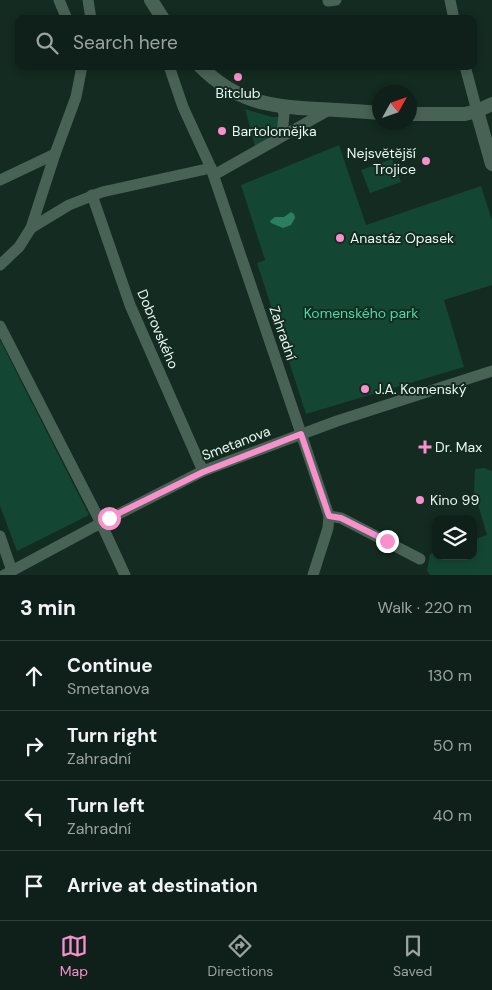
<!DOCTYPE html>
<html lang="en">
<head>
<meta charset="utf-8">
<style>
	body { margin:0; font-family:"DM Sans",sans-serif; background:#1c2d26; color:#f1f3f6 }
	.controls { position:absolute; right:15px; bottom:15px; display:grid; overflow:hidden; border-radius:10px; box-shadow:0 2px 8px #0003 }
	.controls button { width:45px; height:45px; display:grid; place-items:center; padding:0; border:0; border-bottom:1px solid #2e3e38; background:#0e2019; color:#f1f3f6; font:25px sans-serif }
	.compass { position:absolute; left:372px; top:85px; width:45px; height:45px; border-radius:50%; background:#0e2019; box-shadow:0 2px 8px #0003; rotate:50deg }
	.stop { position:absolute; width:15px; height:15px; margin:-11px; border:4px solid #f890cc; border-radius:50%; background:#fff }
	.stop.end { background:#f890cc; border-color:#fff; box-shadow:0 1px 5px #0008 }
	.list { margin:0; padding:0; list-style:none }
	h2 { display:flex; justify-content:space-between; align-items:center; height:65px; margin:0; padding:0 20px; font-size:21px }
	h2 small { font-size:16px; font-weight:400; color:#9ba3a2 }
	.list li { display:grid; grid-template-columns:32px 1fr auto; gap:15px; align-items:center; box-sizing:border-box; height:70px; padding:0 20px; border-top:1px solid #2e3e38 }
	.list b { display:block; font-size:19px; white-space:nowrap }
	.list p { margin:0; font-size:16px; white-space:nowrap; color:#9ba3a2 }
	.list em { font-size:16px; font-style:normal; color:#9ba3a2 }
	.icon { flex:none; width:28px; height:28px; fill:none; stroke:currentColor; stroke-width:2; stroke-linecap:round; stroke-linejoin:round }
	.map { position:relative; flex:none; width:492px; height:575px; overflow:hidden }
	.search { position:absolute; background:#0e2019; box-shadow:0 2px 8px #0003; left:15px; right:15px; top:15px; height:55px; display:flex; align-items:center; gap:12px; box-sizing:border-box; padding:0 18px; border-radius:10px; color:#9ba3a2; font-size:19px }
	.sheet { height:345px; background:#0e2019 }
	nav { display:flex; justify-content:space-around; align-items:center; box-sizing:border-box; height:70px; border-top:1px solid #2e3e38; background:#0e2019; font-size:14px; color:#9ba3a2 }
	nav a { display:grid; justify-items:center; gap:2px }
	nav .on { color:#f890cc }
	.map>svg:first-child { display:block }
	.green { fill:#144634 }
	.water { fill:#2b7f60 }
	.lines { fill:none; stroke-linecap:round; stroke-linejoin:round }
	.minor { stroke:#496256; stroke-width:11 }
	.tertiary { stroke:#496256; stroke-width:14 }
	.route { stroke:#f890cc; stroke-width:6 }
	.poi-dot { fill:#f890cc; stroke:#132b21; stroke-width:2 }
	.labels { text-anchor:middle; stroke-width:4; stroke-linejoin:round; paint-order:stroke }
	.poi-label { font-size:14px; fill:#e9f8f1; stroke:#132b21; text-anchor:start }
	.park-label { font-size:14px; fill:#47dda9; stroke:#132b21 }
	.street-label { font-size:14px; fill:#e9f8f1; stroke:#132b21 }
</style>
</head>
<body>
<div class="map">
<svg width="492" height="575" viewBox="0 0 492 575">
	<rect width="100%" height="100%" fill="#132b21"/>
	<g class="green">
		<polygon points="245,109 272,117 280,117 279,131 255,146"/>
		<polygon points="339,145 366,225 481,186 492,220 492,285 444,300 464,367 306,414 257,263 265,260 241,185"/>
		<polygon points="392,159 401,182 370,193 361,170"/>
		<polygon points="0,340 89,515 17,551 0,506"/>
		<polygon points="484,468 492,471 492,575 430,575 427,571 430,554 436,552 436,556 473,556 473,540 487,535 474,491 475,469"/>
	</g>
	<polygon class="water" points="291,212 294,214 295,218 291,225 283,228 271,223 270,221 275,217 284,217"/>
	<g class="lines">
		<g class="minor">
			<polyline points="59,0 67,19"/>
			<polyline points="88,0 91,19"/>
			<polyline points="328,0 328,1 336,0"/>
			<polyline points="450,0 454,19"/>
			<polyline points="169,66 183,107 211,168 329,516 328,528 313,575"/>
			<polyline points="465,66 477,111"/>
			<polyline points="282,107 284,114 282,136"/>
			<polyline points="214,175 329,110"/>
			<polyline points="0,180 55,154"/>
			<polyline points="92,195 130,305 203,471"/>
			<polyline points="31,228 69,205 102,192 211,168"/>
			<polyline points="0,265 19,247 31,228 55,154 76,97 82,66"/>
			<polyline points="0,326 101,523 125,575"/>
			<polyline points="329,516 341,518 420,559"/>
			<polyline points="0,536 12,571"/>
			<polyline points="4,575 101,523 203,471 337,421 492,371"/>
		</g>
		<g class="tertiary">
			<polyline points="151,0 163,19"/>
			<path d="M200 66C236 102 270 107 318 109 339 110 359 111 380 113"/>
			<polyline points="477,111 492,164"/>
			<polyline points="410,114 465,114 477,111 492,104"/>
		</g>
	</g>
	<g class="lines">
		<polyline class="route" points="109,518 203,472 301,434 329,516 341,518 387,541"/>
	</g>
	<g class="poi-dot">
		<circle cx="238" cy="77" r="5"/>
		<circle cx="222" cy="131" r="5"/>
		<circle cx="426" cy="161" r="5"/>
		<circle cx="340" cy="238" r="5"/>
		<circle cx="365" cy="389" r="5"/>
		<path d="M422.5 439.5h5v5h5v5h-5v5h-5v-5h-5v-5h5z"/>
		<circle cx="420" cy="500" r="5"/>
	</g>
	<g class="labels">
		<g class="poi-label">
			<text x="238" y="98" text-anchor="middle">Bitclub</text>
			<text x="232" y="136">Bartolomějka</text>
			<text x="416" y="158" text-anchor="end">Nejsvětější<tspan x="416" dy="16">Trojice</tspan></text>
			<text x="350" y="243">Anastáz Opasek</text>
			<text x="375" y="394">J.A. Komenský</text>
			<text x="435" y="452">Dr. Max</text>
			<text x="430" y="505">Kino 99</text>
		</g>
		<g class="park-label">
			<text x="361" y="318">Komenského park</text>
		</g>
		<g class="street-label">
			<text transform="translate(158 329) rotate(67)" y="5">Dobrovského</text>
			<text transform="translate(283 333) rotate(71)" y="5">Zahradní</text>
			<text transform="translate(236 443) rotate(-21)" y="5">Smetanova</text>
		</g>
	</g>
</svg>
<div class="controls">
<button><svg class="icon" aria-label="layers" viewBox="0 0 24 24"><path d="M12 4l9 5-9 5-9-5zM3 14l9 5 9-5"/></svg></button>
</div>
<svg class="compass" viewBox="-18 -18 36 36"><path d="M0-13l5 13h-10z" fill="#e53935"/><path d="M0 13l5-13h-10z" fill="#9ba3a2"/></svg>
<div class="stop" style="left:109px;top:518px"></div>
<div class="stop end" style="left:387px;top:541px"></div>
<div class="search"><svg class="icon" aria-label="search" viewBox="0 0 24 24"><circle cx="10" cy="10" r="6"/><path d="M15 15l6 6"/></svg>Search here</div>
</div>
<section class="sheet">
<h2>3 min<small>Walk · 220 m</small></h2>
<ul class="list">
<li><svg class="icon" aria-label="ahead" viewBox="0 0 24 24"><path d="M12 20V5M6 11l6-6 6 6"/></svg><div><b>Continue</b><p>Smetanova</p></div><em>130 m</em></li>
<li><svg class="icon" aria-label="right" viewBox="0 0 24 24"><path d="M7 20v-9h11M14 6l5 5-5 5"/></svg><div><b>Turn right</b><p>Zahradní</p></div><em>50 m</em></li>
<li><svg class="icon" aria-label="left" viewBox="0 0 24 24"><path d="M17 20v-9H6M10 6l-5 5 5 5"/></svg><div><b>Turn left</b><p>Zahradní</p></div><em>40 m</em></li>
<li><svg class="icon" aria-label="arrive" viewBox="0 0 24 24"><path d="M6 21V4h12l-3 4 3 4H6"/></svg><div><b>Arrive at destination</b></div></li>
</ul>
</section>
<nav>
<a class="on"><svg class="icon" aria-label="map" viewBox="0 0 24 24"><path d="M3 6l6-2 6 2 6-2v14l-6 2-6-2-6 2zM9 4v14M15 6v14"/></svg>Map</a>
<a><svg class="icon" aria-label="directions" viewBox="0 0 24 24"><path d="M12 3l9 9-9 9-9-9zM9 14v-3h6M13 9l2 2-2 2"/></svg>Directions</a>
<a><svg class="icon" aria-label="saved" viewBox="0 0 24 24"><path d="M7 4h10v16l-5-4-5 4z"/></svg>Saved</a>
</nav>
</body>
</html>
